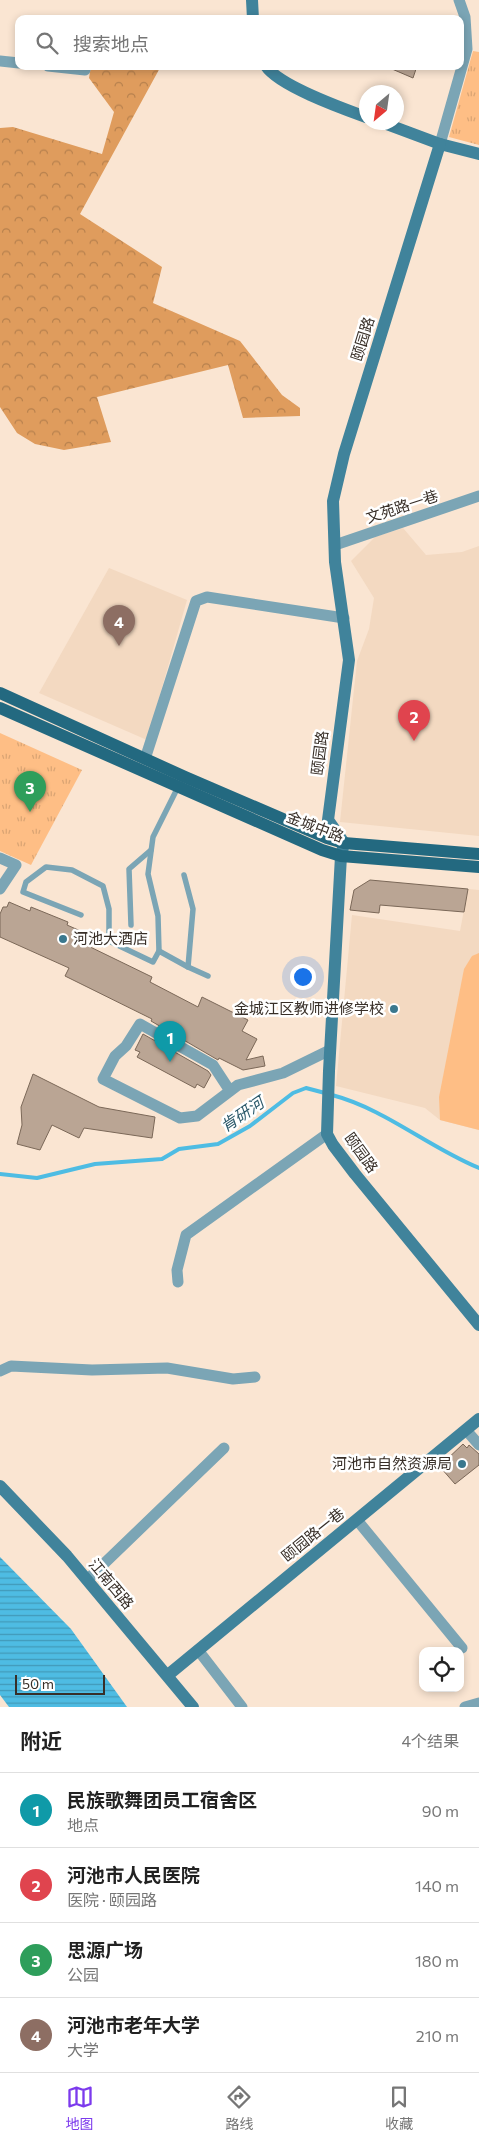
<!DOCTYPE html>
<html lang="zh">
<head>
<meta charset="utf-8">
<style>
	body { margin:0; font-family:Commissioner,"Noto Sans SC",sans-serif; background:#f2f2f2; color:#222 }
	.controls { position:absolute; right:15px; bottom:15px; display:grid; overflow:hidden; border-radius:10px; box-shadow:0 2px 8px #0003 }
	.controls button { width:45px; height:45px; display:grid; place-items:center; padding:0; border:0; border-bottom:1px solid #e0e0e0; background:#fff; color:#222; font:25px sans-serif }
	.compass { position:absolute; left:359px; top:85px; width:45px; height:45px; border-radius:50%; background:#fff; box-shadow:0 2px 8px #0003; rotate:209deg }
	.scale { position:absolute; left:15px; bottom:12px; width:90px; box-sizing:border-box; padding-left:5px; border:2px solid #382f28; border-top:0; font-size:14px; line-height:18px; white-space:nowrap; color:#382f28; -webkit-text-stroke:4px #fff; paint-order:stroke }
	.you { position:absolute; left:302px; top:976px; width:18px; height:18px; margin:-12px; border:4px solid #fff; border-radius:50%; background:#1a73e8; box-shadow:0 0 0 8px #1a73e833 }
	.badge { display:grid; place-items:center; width:32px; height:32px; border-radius:50%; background:#7c3aed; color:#fff; font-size:16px; font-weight:700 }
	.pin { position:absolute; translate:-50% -41px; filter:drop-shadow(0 1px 2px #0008) }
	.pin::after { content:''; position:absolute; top:26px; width:18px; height:15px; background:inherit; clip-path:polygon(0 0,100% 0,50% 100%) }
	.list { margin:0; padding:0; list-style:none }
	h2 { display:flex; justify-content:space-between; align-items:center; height:65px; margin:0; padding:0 20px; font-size:21px }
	h2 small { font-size:16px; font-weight:400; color:#767676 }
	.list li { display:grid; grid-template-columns:32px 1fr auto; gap:15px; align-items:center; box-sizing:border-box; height:75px; padding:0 20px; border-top:1px solid #e0e0e0 }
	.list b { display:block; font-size:19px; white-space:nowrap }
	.list p { margin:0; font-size:16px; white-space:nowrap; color:#767676 }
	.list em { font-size:16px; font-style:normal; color:#767676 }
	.icon { flex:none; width:28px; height:28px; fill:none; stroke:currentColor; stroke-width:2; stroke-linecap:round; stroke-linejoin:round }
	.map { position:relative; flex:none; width:479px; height:1707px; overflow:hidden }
	.search { position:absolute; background:#fff; box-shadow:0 2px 8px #0003; left:15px; right:15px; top:15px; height:55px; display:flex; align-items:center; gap:12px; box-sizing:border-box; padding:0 18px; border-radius:10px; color:#767676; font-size:19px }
	.sheet { height:365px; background:#fff }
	nav { display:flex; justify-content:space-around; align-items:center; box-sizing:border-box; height:70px; border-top:1px solid #e0e0e0; background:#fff; font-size:14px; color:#767676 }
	nav a { display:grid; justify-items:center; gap:2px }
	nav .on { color:#7c3aed }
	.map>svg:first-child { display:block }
	.built { fill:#f3d9c1 }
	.green { fill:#febe85 }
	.forest { fill:url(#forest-crowns) }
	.park { fill:url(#park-tufts) }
	.water { fill:url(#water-rules) }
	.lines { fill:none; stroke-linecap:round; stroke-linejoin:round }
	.stream { stroke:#4ebce3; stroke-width:4 }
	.building { fill:#baa594; stroke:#7b6858 }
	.lane { stroke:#7ba5b5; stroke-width:5.5 }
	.street { stroke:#7ba5b5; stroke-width:11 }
	.secondary { stroke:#40839b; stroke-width:12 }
	.primary { stroke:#236980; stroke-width:12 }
	.poi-dot { fill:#3a788e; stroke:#fff; stroke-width:2 }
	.labels { text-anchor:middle; stroke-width:5; stroke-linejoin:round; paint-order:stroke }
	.street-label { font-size:15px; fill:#382f28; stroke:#fff }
	.poi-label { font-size:15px; fill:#382f28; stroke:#fff; text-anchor:end }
	.water-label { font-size:16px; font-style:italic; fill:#2a5869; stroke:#fff }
</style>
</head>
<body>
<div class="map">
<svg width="479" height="1707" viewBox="0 0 479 1707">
	<defs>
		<pattern id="forest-crowns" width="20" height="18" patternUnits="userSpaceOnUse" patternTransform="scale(1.25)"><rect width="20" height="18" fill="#df9c5d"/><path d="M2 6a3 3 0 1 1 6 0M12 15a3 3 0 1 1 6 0" fill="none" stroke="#b6804d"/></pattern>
		<pattern id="park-tufts" width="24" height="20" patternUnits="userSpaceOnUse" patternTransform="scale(1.25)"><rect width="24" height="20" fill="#febe85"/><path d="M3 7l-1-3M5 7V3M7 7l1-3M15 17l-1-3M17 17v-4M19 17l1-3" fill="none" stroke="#daa473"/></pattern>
		<pattern id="water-rules" width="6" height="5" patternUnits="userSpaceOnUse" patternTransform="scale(1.25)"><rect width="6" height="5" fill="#4ebce3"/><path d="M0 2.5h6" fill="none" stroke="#4299b8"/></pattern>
	</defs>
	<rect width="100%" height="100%" fill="#fae5d2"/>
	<g class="built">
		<polygon points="403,528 426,555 462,552 479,546 479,836 340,822 357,661 369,629 374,598 351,561 375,537"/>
		<polygon points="109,568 187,600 147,740 39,693"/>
		<polygon points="468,889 479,890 479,1130 440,1120 425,1108 336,1086 352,915 460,931"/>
	</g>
	<polygon class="green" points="479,953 479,1130 440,1120 439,1097 464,969 472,956"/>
	<polygon class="forest" points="91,66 161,66 80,214 162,267 153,303 240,341 282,395 300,408 300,416 243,418 228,365 97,397 111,442 64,450 35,444 17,433 0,407 0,128 13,127 102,154 114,112 89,78"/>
	<g class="park">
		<polygon points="473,51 479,52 479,145 449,137"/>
		<polygon points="0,733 82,770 31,865 0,851"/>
	</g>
	<polygon class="water" points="0,1557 71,1629 127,1707 9,1707 0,1695"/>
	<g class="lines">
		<g class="stream">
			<path d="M332 1095C385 1109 428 1147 479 1168"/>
			<polyline points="0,1174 37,1178 95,1164 162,1159 179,1149 218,1144 250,1126 293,1093 306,1088 325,1093"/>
		</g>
	</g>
	<g class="building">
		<polygon points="385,66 417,66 413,78"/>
		<polygon points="370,880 468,889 464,912 380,905 379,913 350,910 354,890"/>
		<polygon points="9,902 30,911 31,907 68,922 67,925 85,933 80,942 152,977 150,982 198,1007 202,997 248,1020 242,1031 257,1039 246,1060 263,1056 265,1066 243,1070 219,1058 218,1060 151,1021 152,1019 65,976 69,968 0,937 0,914 3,907 7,907"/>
		<polygon points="143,1034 208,1071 211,1075 204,1088 197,1084 195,1088 137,1057 140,1052 135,1050"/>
		<polygon points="33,1074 99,1107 155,1117 152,1138 84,1128 79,1138 52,1125 40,1150 17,1144 22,1125 21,1107"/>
		<polygon points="463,1444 467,1448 469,1445 479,1454 479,1465 455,1484 441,1468 445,1464 444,1462"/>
	</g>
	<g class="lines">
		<g class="lane">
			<polyline points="184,875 193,909 188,967"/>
			<polyline points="81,915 23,892 26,882 46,867 72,870 103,886 109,909 109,941 153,962 159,951 188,967 208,976"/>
			<polyline points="131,925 129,869 151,850"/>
			<polyline points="159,951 158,916 148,874 153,837 178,787"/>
		</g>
		<g class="street">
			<polyline points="0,61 19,63"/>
			<polyline points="48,66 85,70"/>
			<polyline points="440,144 467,49 465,17 459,0"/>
			<polyline points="335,545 479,496"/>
			<polyline points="145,759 196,601 207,597 344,618"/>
			<polyline points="0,858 16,865 0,889"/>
			<polyline points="230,1091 213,1065 140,1024 126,1046 115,1056 103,1079 180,1118 197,1116 238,1085 283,1073 330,1050"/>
			<polyline points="178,1282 177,1270 186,1235 327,1134"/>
			<polyline points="0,1371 11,1366 92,1370 167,1368 233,1379 255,1377"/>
			<polyline points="466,1430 479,1445"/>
			<polyline points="357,1520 462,1648"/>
			<polyline points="87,1580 224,1448"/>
			<polyline points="198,1650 242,1707"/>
			<polyline points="465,1707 479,1703"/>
		</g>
		<g class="secondary">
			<polyline points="252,0 253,19"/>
			<path d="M266 66C279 86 344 109 366 117"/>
			<polyline points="381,122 440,144 479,154"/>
			<polyline points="440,144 344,454 333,501 335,562 349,660 328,820 344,843 341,856 329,1071 327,1134 333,1145 355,1174 479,1325"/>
			<polyline points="0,1486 67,1556 193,1707"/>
			<polyline points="168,1675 479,1419"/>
		</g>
		<g class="primary">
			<polyline points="0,693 185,777 327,838 344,843 479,854"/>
			<polyline points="0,708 322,850 341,856 479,867"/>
		</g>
	</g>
	<g class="poi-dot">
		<circle cx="63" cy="939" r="5"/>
		<circle cx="394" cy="1009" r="5"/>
		<circle cx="462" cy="1464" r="5"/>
	</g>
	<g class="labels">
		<g class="street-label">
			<text transform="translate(363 339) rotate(-73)" y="5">颐园路</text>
			<text transform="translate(402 507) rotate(-18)" y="5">文苑路一巷</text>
			<text transform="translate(320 753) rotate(-83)" y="5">颐园路</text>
			<text transform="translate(315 827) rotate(21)" y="5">金城中路</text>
			<text transform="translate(361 1153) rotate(54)" y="5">颐园路</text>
			<text transform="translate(313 1535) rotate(-39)" y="5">颐园路一巷</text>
			<text transform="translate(111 1584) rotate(50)" y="5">江南西路</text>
		</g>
		<g class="poi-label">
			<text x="73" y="944" text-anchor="start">河池大酒店</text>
			<text x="384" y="1014">金城江区教师进修学校</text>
			<text x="452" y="1469">河池市自然资源局</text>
		</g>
		<g class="water-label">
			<text transform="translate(242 1114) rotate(-34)" y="6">肯研河</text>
		</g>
	</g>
</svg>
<div class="controls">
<button><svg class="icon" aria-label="locate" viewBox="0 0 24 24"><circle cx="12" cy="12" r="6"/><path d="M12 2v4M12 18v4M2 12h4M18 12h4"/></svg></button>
</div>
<svg class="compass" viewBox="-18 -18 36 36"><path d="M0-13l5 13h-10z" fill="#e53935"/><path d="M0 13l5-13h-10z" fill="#767676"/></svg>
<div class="scale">50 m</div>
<div class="you"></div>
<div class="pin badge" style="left:170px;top:1062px;background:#0f9aa8">1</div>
<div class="pin badge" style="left:414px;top:741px;background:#e0444e">2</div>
<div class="pin badge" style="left:30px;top:812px;background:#2e9e5b">3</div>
<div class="pin badge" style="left:119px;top:646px;background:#8d6e63">4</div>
<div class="search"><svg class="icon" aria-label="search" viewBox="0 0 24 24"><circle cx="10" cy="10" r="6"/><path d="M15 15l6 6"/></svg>搜索地点</div>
</div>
<section class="sheet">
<h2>附近<small>4个结果</small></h2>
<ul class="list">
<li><span class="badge" style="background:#0f9aa8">1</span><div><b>民族歌舞团员工宿舍区</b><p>地点</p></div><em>90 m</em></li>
<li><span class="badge" style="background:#e0444e">2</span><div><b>河池市人民医院</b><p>医院 · 颐园路</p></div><em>140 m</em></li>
<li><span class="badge" style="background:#2e9e5b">3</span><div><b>思源广场</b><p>公园</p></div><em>180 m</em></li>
<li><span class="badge" style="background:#8d6e63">4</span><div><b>河池市老年大学</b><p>大学</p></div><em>210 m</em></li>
</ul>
</section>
<nav>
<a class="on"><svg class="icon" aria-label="map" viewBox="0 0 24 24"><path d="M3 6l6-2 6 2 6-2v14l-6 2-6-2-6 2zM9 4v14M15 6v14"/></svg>地图</a>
<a><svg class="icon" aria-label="directions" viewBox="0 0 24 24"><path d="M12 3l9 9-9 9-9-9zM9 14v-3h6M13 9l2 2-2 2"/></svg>路线</a>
<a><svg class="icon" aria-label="saved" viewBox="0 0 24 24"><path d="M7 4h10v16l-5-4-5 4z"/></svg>收藏</a>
</nav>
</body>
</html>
